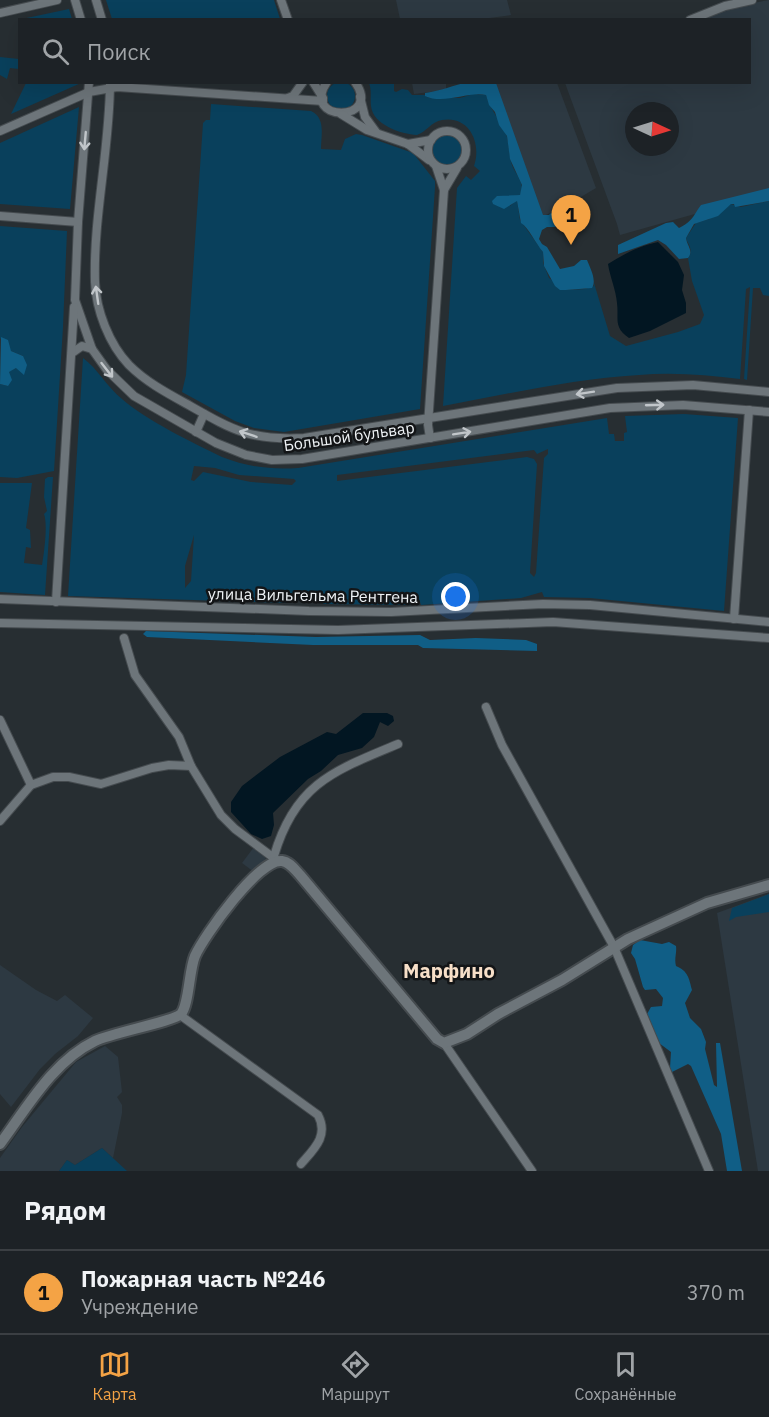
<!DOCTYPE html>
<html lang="ru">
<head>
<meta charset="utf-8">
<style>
	body { margin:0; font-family:"IBM Plex Sans",sans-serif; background:#252a2e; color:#f1f3f6 }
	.compass { position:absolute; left:625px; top:102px; width:54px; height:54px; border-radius:50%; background:#1d2226; box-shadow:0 6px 24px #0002; rotate:94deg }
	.you { position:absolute; left:456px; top:597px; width:21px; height:21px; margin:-15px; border:4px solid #fff; border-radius:50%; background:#1a73e8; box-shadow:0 0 0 9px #1a73e833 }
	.badge { display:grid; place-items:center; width:39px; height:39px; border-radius:50%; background:#f4a345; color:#111; font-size:20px; font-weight:700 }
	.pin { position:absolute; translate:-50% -50px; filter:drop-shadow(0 2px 3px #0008) }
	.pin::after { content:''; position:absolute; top:32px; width:21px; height:18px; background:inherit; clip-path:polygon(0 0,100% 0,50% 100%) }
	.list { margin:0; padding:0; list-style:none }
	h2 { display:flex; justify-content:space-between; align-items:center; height:78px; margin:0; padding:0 24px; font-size:26px }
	h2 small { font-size:20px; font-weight:400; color:#a0a4a7 }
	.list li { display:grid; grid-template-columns:39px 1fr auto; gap:18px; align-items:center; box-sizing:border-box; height:84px; padding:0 24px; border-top:2px solid #3b3f43 }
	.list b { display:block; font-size:22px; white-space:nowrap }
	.list p { margin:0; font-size:20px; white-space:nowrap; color:#a0a4a7 }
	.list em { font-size:20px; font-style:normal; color:#a0a4a7 }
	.icon { flex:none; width:33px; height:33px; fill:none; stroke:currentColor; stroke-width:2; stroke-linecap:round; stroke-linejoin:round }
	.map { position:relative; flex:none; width:769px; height:1171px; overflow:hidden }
	.search { position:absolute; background:#1d2226; box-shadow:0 6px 24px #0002; left:18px; right:18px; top:18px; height:66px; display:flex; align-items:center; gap:15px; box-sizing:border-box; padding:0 21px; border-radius:0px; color:#a0a4a7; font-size:22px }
	.sheet { height:162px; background:#1d2226 }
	nav { display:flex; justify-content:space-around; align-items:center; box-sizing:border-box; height:84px; border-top:2px solid #3b3f43; background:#1d2226; font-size:16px; color:#a0a4a7 }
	nav a { display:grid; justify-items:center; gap:3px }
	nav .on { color:#f4a345 }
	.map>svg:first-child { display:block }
	.built { fill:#2d3942; fill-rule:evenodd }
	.green { fill:#09405c; fill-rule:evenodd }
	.forest { fill:#105e86 }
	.water { fill:#021622 }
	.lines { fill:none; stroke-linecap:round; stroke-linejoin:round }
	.minor-casing { stroke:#454b4f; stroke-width:10 }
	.tertiary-casing { stroke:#454b4f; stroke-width:14 }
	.minor { stroke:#6d757a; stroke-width:8 }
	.tertiary { stroke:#6d757a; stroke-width:10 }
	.oneway { stroke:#c1c6ca }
	.labels { text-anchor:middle; stroke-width:5; stroke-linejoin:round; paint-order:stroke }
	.street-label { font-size:16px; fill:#eef2f5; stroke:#131517 }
	.quarter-label { font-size:20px; font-weight:bold; fill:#f7dfc8; stroke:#131517 }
</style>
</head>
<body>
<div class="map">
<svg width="769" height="1171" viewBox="0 0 769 1171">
	<rect width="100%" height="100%" fill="#272e32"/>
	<g class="built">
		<polygon points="396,0 507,0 511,15 475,20 400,19"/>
		<path d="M769 0V193L620 235 617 224 565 83 750 82V20L695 19 717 10ZM634 111H670V147H634Z"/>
		<polygon points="412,83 446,83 446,90 414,94"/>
		<polygon points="494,83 557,83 596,188 559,210 540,217"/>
		<polygon points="254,847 264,855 266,859 265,863 254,872 242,863"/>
		<polygon points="769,894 769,1171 758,1171 717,913"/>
		<polygon points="0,965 36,990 57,1001 65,995 93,1018 78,1036 55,1054 40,1069 11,1107 0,1094"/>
		<polygon points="105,1046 118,1057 122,1092 117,1097 122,1105 122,1113 113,1158 102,1148 75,1165 67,1160 59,1171 0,1171 0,1158 22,1127 76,1062"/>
	</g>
	<g class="green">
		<polygon points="106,0 274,0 280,19 112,19"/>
		<polygon points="69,9 72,19 22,19"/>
		<polygon points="0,57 19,59 19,69 10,68 7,79 0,75"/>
		<circle cx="341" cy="96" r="14"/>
		<polygon points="26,83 26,82 81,83 11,114"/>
		<path d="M369 83H394V91L396 92 402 89 408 90 412 95H425L429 98H460L473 94 486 95C490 110 502 122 507 137 509 146 509 156 512 165 516 176 526 183 520 195L513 196 510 206 517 200 520 220 543 252V263L549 278 566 290 585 289 594 286V283L610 336 626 346 678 332 700 324 704 315 692 281 688 258C693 253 690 246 687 241L686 238 696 223 709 219 731 204 741 207 769 201V296L763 295 760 288H753L747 380 744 379 750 287 746 289 740 379C707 375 673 372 639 375 573 379 507 394 443 406L457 188 466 176 471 180 480 171 474 166C482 143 469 115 442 120 431 122 426 132 417 135 401 134 373 125 371 106 370 98 372 91 369 83Z"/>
		<path d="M211 104 311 111C326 118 321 135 321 149L341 150 345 139 356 134 362 135 413 153 435 181V187L420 409 284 432 254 428 235 421 182 392 186 375 203 123 206 120H210Z"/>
		<polygon points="79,107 70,209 0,204 0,143"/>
		<circle cx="447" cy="150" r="15"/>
		<polygon points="0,226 67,231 63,327 54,471 17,478 0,477 0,384 8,386 8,372 16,368 23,356 11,351 0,338"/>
		<path d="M83 358C98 369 107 387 122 399 146 420 193 443 222 457 247 467 272 470 298 468L607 418 609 434H614L615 441H624V433L627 432 625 416 684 414 738 418 724 611 590 598 544 597 542 592 521 598 421 605 419 599H414L411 605 323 604V598H313L312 601 303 602V599H296L295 602 290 599 289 603 68 596ZM548 449V454L544 458 536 573 534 577 530 573 537 464 534 459 527 457 337 481V475L534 450 537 454ZM194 466 215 468 239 475 294 479 296 481 292 485 251 482 203 472 194 481 191 480ZM194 535 191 581 185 588V566Z"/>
		<path d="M48 477H53L45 595 0 592V483H32L26 528 30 530 31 548 26 547 24 563 42 565C44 553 48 525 44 514L47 511 44 497 45 479Z"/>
		<polygon points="769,894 769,912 736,917 729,921 732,908"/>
		<polygon points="102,1148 127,1171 59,1171 67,1160 75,1165"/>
	</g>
	<g class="forest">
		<path d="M469 82 496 83 543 215H549C555 209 564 206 572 209L578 221 574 229 566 224 554 227H547L542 230 539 239 542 244 547 247 560 269 574 266 581 260H587C590 268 597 280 592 288L566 290H560L555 286 544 266 543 252C536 244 529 228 521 223L517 201 504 209 493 204 492 201 497 196 520 195 522 185 510 159 507 136 499 125 495 112 489 105 486 95C468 91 444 105 425 96V93C441 91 453 85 469 82Z"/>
		<path d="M769 188V201L735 207 734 204H731L718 216 694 224 686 238C687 246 694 251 688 258L679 259 666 245 658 240 618 254V245L666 223 673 222 679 228C693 221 693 216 701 205Z"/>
		<polygon points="1,337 8,340 11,351 23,356 27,365 24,375 16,368 9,372 12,380 8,386 0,384"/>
		<polygon points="146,631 316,637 420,635 430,640 476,638 526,640 537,644 537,651 423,648 418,645 313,645 147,637 143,634"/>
		<path d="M640 940 662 944 669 942 676 946C677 953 674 959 676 966 688 971 689 978 692 990L685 1003 690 1018 701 1029 706 1042 705 1049 714 1085 717 1087 716 1043H720L742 1171H727L721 1134 691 1066 688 1064 672 1072 670 1068 671 1052 659 1043 647 1014 651 1007 662 1006 663 998 656 989 645 990 643 987 635 959 631 953 633 945Z"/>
	</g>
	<g class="water">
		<path d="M658 242 678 262 684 275 682 290 686 303V313L650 331 629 338C613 327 619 319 617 303 616 290 610 277 608 264 624 254 639 246 658 242Z"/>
		<polygon points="363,713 387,713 393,716 394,721 388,726 380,722 374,737 362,748 338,755 321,771 308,779 273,813 274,825 271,836 262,839 251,834 231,812 231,802 242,786 280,757 327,732 336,734"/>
	</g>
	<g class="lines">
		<g class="minor-casing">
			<g id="minor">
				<polyline points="75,0 81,20"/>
				<polyline points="96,0 102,20"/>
				<polyline points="281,0 288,20"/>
				<polyline points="0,13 57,0"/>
				<polyline points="690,20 725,6 752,0"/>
				<polyline points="89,82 78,222 75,300 92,349 107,370 134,396 216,443 246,455 272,460 302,459 610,408 683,405 769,412"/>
				<path d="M110 82C110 148 93 217 95 282 96 310 109 344 129 365 145 381 165 392 185 403 231 429 249 441 304 438L617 388 693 385 769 392"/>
				<polyline points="313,82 323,98"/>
				<path d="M327 82C299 123 384 123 355 82"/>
				<polyline points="360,97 365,117 376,132"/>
				<polyline points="288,98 293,96 303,82"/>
				<polyline points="341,114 367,130 408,144 429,160"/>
				<circle cx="447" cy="150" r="19"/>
				<polyline points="0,131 89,92 117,87 323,101"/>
				<polyline points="408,144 431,140"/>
				<polyline points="444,190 457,168"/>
				<polyline points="0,216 78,222"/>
				<polyline points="72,353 82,346 92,349"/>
				<polyline points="196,432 204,414"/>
				<polyline points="430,438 428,425 444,190 436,166"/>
				<polyline points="0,599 309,611 391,612 543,604 590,605 769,622"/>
				<polyline points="56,602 74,307"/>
				<polyline points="734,619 749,410"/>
				<polyline points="0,623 338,630 553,622 769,638"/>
				<polyline points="124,638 135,675 179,737 191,766"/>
				<polyline points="486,707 502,745 614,947 709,1171"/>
				<polyline points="0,720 31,785"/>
				<polyline points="0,821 31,785 53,777 69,777 101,784 152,768 169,765 191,766 221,815 235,829 278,861"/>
				<path d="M274 856C295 784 333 771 398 744"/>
				<path d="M180 1015 318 1115C329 1136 314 1149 301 1164"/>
				<polyline points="444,1043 532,1171"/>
			</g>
		</g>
		<g class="tertiary-casing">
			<path id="tertiary" d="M0 1144C27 1108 52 1062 95 1041 112 1033 174 1021 181 1014 189 1005 189 970 195 956 204 936 259 858 282 861 290 862 295 870 300 875L437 1039 444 1043 467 1034 498 1014 562 980 628 939 707 903 769 885"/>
		</g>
		<use href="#minor" class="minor"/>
		<use href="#tertiary" class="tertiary"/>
	</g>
	<defs><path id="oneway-shaft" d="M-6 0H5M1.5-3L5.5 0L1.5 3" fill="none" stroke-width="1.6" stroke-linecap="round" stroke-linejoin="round" transform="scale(1.5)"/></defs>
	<g class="oneway">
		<use href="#oneway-shaft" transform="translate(85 141) rotate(95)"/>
		<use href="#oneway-shaft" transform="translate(97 295) rotate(-98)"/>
		<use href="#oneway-shaft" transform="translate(107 370) rotate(52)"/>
		<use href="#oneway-shaft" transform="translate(585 393) rotate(171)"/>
		<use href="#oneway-shaft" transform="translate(655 405) rotate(-2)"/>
		<use href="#oneway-shaft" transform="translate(462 433) rotate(-9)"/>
		<use href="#oneway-shaft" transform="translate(248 434) rotate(-162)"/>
	</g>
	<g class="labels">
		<g class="street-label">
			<text transform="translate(349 436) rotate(-8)" y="6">Большой бульвар</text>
			<text transform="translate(313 595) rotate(1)" y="6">улица Вильгельма Рентгена</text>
		</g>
		<g class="quarter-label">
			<text x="449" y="978">Марфино</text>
		</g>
	</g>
</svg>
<svg class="compass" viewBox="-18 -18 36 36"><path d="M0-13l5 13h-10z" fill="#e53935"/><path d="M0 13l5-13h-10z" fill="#a0a4a7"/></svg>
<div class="you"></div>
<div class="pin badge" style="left:571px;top:245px">1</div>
<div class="search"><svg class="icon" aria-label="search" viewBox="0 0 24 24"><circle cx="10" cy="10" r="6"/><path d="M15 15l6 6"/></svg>Поиск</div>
</div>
<section class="sheet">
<h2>Рядом<small></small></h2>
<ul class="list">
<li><span class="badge">1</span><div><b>Пожарная часть №246</b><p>Учреждение</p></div><em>370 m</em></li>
</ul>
</section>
<nav>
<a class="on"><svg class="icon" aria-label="map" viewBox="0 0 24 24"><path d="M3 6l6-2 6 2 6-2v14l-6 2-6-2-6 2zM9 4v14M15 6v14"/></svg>Карта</a>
<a><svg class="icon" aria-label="directions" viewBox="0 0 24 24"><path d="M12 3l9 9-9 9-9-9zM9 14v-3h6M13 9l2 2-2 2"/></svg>Маршрут</a>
<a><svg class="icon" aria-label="saved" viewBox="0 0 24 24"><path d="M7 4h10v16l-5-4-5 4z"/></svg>Сохранённые</a>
</nav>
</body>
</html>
